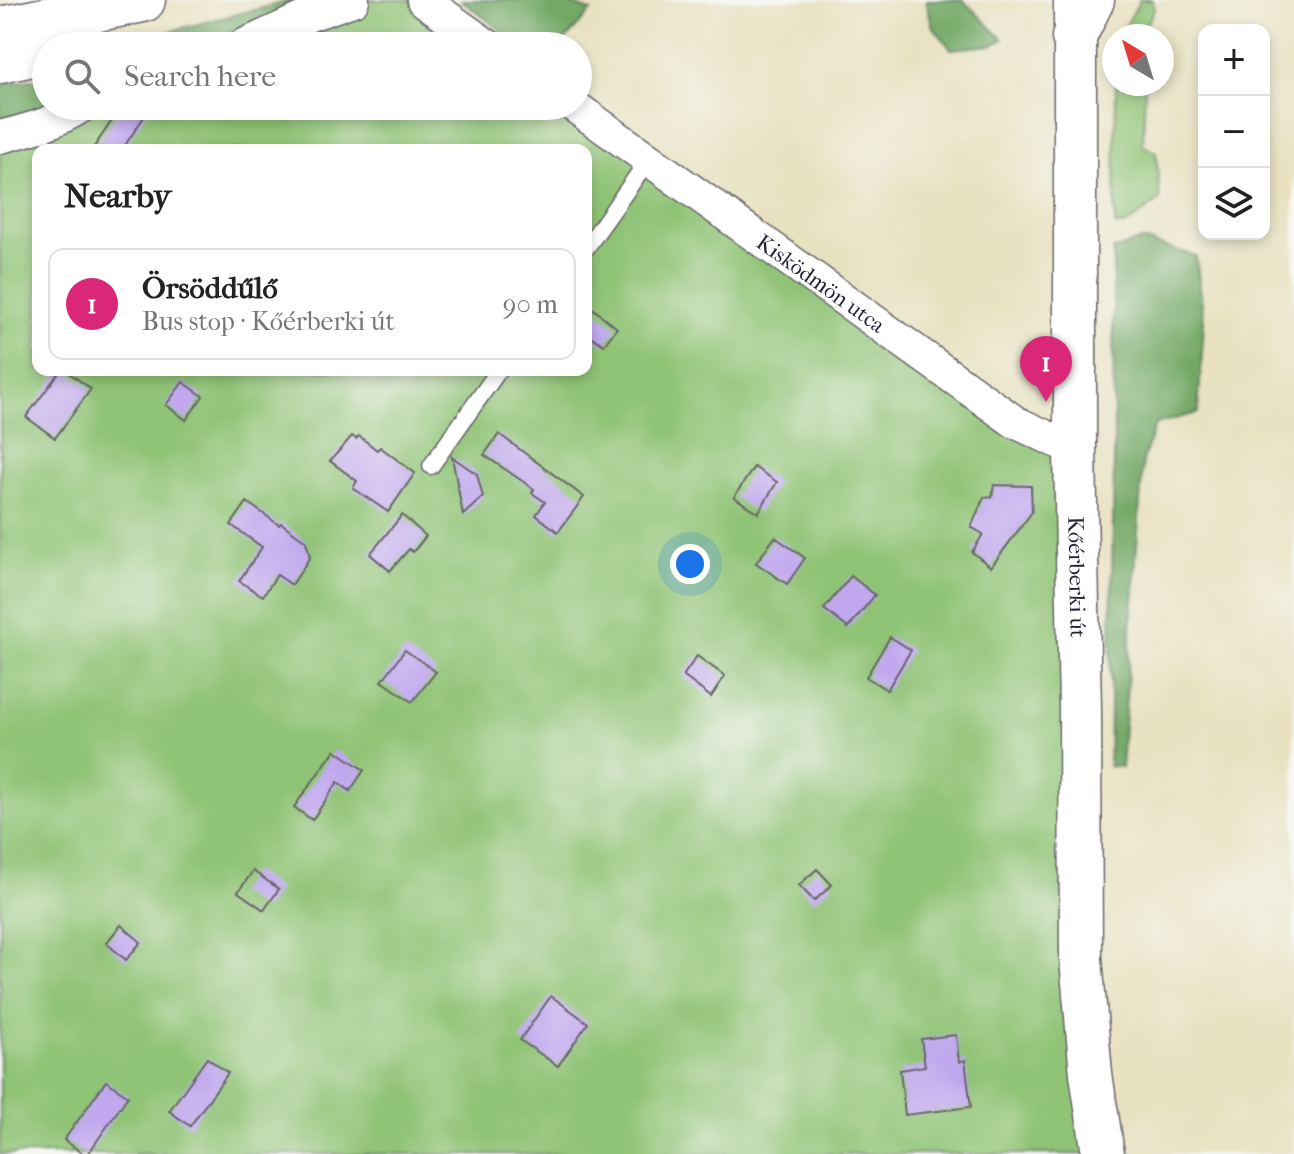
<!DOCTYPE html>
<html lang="en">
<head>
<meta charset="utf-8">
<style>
	body { margin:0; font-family:"IM FELL French Canon",serif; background:#f2f2f2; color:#222 }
	.controls { position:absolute; right:24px; top:24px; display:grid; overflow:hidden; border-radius:16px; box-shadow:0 4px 12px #0003 }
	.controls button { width:72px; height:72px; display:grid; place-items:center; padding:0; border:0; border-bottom:2px solid #e0e0e0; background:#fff; color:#222; font:40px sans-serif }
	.compass { position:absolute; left:1102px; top:24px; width:72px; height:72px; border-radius:50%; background:#fff; box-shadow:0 4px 12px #0003; rotate:322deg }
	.you { position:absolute; left:690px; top:564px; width:28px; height:28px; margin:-20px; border:6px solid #fff; border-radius:50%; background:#1a73e8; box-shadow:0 0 0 12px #1a73e833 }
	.badge { display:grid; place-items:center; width:52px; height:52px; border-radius:50%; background:#db2777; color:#fff; font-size:26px; font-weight:700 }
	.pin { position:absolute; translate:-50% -66px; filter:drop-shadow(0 2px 4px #0008) }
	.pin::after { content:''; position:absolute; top:42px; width:28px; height:24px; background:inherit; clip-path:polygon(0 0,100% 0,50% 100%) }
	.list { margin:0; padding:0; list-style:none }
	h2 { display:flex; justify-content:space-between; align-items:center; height:104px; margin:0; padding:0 32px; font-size:34px }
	h2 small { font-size:26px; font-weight:400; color:#767676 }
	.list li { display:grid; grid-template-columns:52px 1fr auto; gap:24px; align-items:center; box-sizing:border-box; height:112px; margin:0 16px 16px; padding:0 16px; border:2px solid #e0e0e0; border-radius:16px }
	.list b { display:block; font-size:30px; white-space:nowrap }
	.list p { margin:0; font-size:26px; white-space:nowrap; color:#767676 }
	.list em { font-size:26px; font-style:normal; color:#767676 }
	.icon { flex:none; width:44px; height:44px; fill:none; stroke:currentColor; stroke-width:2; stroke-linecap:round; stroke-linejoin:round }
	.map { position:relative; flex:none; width:1294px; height:1154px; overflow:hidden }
	.search { position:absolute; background:#fff; box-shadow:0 4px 12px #0003; left:32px; top:32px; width:560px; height:88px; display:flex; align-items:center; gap:20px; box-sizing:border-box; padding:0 28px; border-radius:44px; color:#767676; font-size:30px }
	.panel { position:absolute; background:#fff; box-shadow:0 4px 12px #0003; left:32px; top:144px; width:560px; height:232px; border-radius:16px }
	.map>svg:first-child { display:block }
	.green { fill:#8fc374; stroke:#587258; stroke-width:2; fill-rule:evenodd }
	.forest { fill:#73a966; stroke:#4a6650; stroke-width:2 }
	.building { fill:#c1a8ee }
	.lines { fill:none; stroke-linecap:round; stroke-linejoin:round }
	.service-casing { stroke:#67656a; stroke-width:19 }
	.minor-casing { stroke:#67656a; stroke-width:35 }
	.tertiary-casing { stroke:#67656a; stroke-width:45 }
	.primary-casing { stroke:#67656a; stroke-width:47 }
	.service { stroke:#fff; stroke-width:16 }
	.minor { stroke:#fff; stroke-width:32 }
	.tertiary { stroke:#fff; stroke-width:42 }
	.primary { stroke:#fff; stroke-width:44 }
	.labels { text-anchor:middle; stroke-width:6; stroke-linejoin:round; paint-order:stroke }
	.street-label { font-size:22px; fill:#22223b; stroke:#f6f6f2 }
</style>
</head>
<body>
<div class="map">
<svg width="1294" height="1154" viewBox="0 0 1294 1154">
	<rect width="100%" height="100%" fill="#f6f6f2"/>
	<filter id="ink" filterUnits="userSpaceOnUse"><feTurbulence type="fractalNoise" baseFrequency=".0125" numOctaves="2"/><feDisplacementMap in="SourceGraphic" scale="16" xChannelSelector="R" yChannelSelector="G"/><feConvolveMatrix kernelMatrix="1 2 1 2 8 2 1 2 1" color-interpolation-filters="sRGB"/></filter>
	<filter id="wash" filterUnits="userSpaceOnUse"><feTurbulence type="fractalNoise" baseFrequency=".006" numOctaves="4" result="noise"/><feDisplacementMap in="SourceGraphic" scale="32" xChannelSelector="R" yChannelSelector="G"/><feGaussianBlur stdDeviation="1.8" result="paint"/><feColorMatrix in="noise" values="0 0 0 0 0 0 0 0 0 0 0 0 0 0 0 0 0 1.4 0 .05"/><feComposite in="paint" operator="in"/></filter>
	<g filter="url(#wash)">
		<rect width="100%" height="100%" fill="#e8e2c1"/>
		<g class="green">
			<polygon points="353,0 423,0 488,46 242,46"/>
			<polygon points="1140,0 1153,0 1154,9 1141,36 1120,36"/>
			<polygon points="1116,84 1145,84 1143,145 1156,153 1160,200 1125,226 1115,225"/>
			<path d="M82 106H574L1075 450 1103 1154H0V137ZM38 150H586V370H38Z"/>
		</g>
		<g class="forest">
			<polygon points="294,0 329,0 256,27 190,46 131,46 174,30"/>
			<polygon points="461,0 560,0 591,11 560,46 521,46"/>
			<polygon points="926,0 963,0 1003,39 993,45 951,49 932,25"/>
			<polygon points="46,77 46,106 49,106 0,119 0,85"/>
			<polygon points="1142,240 1196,256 1204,321 1198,413 1155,424 1143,461 1121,767 1109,766 1114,458 1113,250"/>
		</g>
		<g id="blocks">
			<g class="building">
				<polygon points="122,106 151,106 122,150 92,150"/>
				<polygon points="586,303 617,328 604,345 586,333"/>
				<polygon points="61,370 65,370 91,389 55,438 26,417"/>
				<polygon points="183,382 203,396 186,420 166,405"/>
				<polygon points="499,434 584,497 558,532 536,515 545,502 532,493 534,489 484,455"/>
				<polygon points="352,436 356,439 359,436 377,450 380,447 415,473 388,512 353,488 357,481 330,461"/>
				<polygon points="452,457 477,474 483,497 463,515"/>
				<polygon points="754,467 777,482 758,513 734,497"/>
				<polygon points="994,485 1031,486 1032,512 991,567 972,552 983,534 971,527 984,497 992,497"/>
				<polygon points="247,502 279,525 281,523 306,541 310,557 292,585 277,575 263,596 239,581 262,547 231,525"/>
				<polygon points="402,515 426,536 413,552 409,549 390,571 370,554"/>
				<polygon points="775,537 805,558 787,584 756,563"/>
				<polygon points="851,576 875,595 848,628 824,609"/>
				<polygon points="890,637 911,650 887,690 866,677"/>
				<polygon points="405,650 436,672 412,702 382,681"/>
				<polygon points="697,656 725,676 711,697 683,676"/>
				<polygon points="335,750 364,770 350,791 338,782 312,820 294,807"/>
				<polygon points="817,869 832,885 814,901 799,885"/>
				<polygon points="253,871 279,889 264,910 238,892"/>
				<polygon points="121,925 141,942 126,960 106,943"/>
				<polygon points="551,996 588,1023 558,1066 520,1040"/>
				<polygon points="956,1035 959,1062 965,1060 971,1107 905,1115 900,1070 925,1066 921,1039"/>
				<polygon points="207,1058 228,1073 190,1126 169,1111"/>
				<polygon points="106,1081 128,1096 88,1154 84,1154 64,1140"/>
			</g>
		</g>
	</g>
	<g filter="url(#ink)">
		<use href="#blocks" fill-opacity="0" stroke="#67656a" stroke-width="2"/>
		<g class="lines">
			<g class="service-casing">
				<g id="service">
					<polyline points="586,248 649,159"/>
					<polyline points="431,466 499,370"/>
				</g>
			</g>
			<g class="minor-casing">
				<g id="minor">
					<polyline points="423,0 488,46"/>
					<polyline points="242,46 310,15 353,0"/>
					<path id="s1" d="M574 106 1015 422 1075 450"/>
					<path d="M0 137C28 130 58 122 82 106"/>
				</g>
			</g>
			<g class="tertiary-casing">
				<g id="tertiary">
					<path id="s2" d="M1075 1V450L1080 710 1081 959 1091 1074 1103 1154"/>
				</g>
			</g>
			<g class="primary-casing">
				<g id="primary">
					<polyline points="0,29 143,0"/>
					<polyline points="1074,37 1092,0"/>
					<polyline points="0,61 46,51"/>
				</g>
			</g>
			<use href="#service" class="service"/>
			<use href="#minor" class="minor"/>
			<use href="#tertiary" class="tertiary"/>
			<use href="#primary" class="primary"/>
		</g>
	</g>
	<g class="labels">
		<g class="street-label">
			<text dy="8" stroke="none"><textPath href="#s1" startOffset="304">Kisködmön utca</textPath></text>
			<text dy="8" stroke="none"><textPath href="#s2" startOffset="576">Kőérberki út</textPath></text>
		</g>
	</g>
</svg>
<div class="controls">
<button>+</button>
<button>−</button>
<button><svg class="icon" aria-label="layers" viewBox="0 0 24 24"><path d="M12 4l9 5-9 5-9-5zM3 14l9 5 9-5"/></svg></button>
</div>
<svg class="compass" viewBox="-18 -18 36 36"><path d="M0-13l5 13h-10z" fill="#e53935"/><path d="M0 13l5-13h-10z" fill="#767676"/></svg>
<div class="you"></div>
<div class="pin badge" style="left:1046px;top:402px">1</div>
<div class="search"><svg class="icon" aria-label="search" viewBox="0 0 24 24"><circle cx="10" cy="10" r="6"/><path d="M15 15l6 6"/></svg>Search here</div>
<section class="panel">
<h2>Nearby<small></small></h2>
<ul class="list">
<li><span class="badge">1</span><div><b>Örsöddűlő</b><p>Bus stop · Kőérberki út</p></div><em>90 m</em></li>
</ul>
</section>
</div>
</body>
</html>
